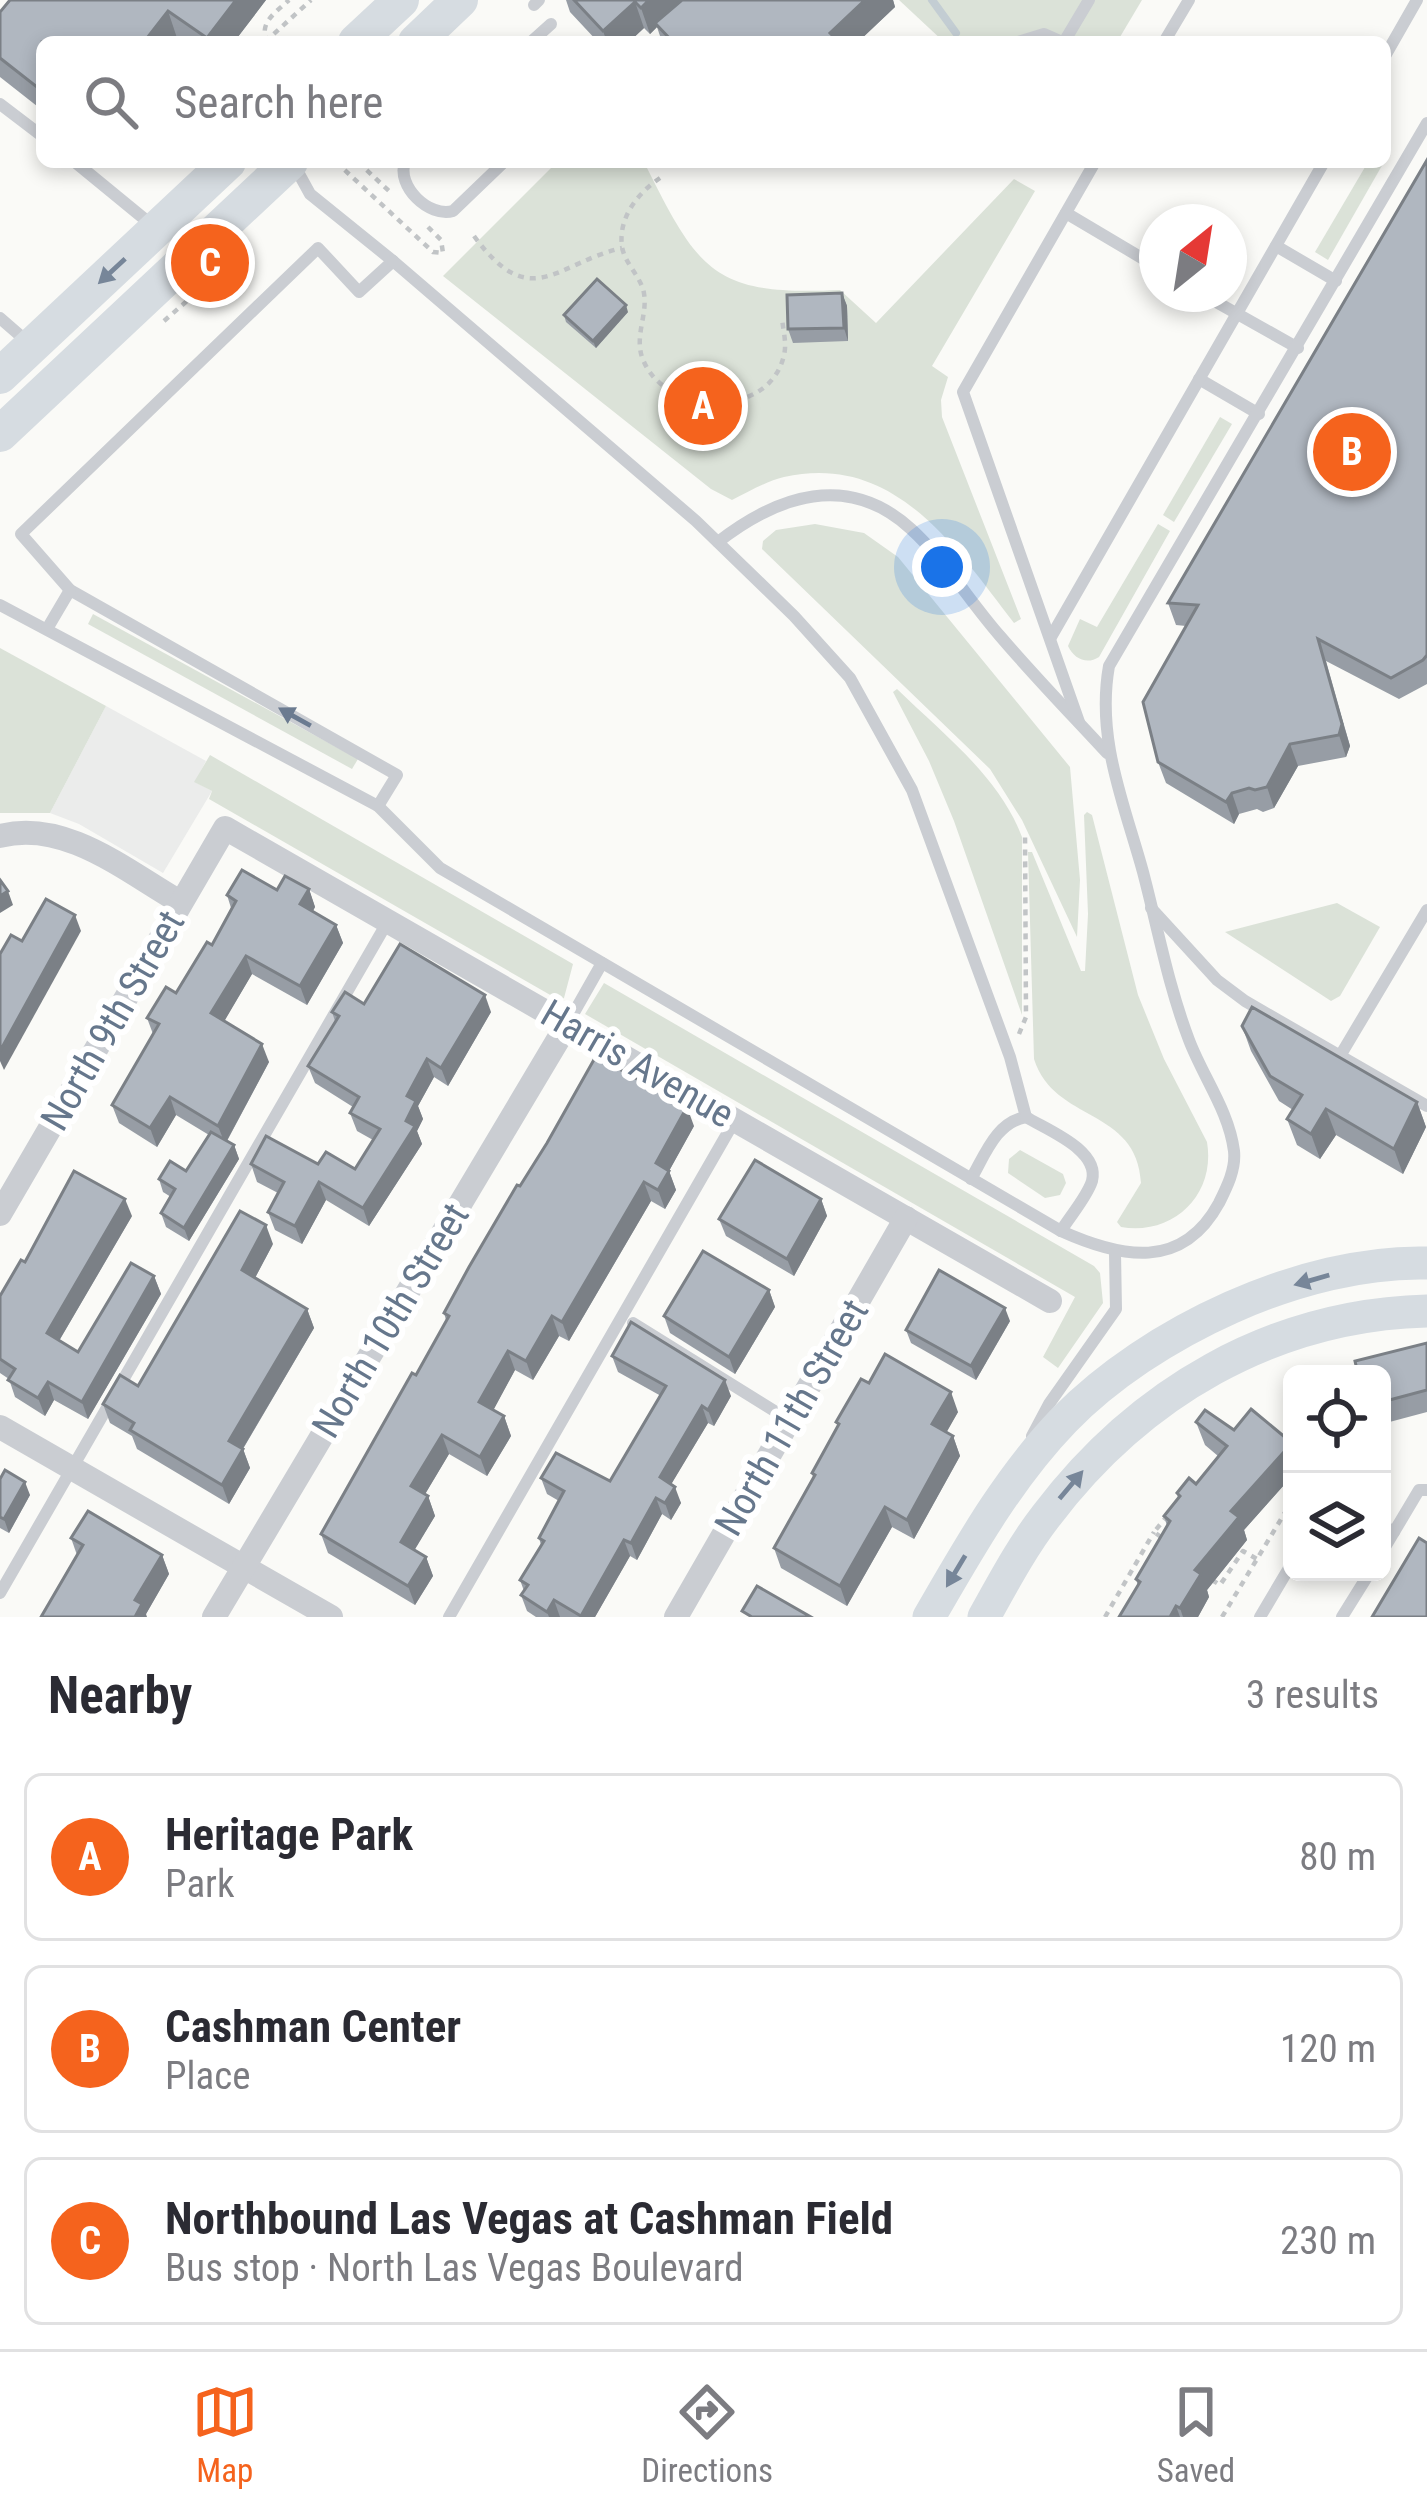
<!DOCTYPE html>
<html lang="en">
<head>
<meta charset="utf-8">
<style>
	body { margin:0; font-family:"Roboto Condensed",sans-serif; background:#f7f7f7; color:#2b2b33 }
	.controls { position:absolute; right:36px; bottom:36px; display:grid; overflow:hidden; border-radius:18px; box-shadow:0 6px 18px #0003 }
	.controls button { width:108px; height:108px; display:grid; place-items:center; padding:0; border:0; border-bottom:3px solid #e1e1e2; background:#fff; color:#2b2b33; font:60px sans-serif }
	.compass { position:absolute; left:1139px; top:204px; width:108px; height:108px; border-radius:50%; background:#fff; box-shadow:0 6px 18px #0003; rotate:30deg }
	.you { position:absolute; left:942px; top:567px; width:42px; height:42px; margin:-30px; border:9px solid #fff; border-radius:50%; background:#1a73e8; box-shadow:0 0 0 18px #1a73e833 }
	.badge { display:grid; place-items:center; width:78px; height:78px; border-radius:50%; background:#f5631d; color:#fff; font-size:39px; font-weight:700 }
	.pin { position:absolute; translate:-50% -50%; border:6px solid #fff; box-shadow:0 3px 12px #0006 }
	.list { margin:0; padding:0; list-style:none }
	h2 { display:flex; justify-content:space-between; align-items:center; height:156px; margin:0; padding:0 48px; font-size:51px }
	h2 small { font-size:39px; font-weight:400; color:#7c7c81 }
	.list li { display:grid; grid-template-columns:78px 1fr auto; gap:36px; align-items:center; box-sizing:border-box; height:168px; margin:0 24px 24px; padding:0 24px; border:3px solid #e1e1e2; border-radius:18px }
	.list b { display:block; font-size:45px; white-space:nowrap }
	.list p { margin:0; font-size:39px; white-space:nowrap; color:#7c7c81 }
	.list em { font-size:39px; font-style:normal; color:#7c7c81 }
	.icon { flex:none; width:66px; height:66px; fill:none; stroke:currentColor; stroke-width:2; stroke-linecap:round; stroke-linejoin:round }
	.map { position:relative; flex:none; width:1427px; height:1617px; overflow:hidden }
	.search { position:absolute; background:#fff; box-shadow:0 6px 18px #0003; left:36px; right:36px; top:36px; height:132px; display:flex; align-items:center; gap:30px; box-sizing:border-box; padding:0 42px; border-radius:18px; color:#7c7c81; font-size:45px }
	.sheet { height:732px; background:#fff }
	nav { display:flex; justify-content:space-around; align-items:center; box-sizing:border-box; height:168px; border-top:3px solid #e1e1e2; background:#fff; font-size:33px; color:#7c7c81 }
	nav a { display:grid; justify-items:center; gap:6px }
	nav .on { color:#f5631d }
	.map>svg:first-child { display:block }
	.built { fill:#ebeceb }
	.green { fill:#dbe2d8 }
	.lines { fill:none; stroke-linecap:round; stroke-linejoin:round }
	.stream { stroke:#c3cdd3; stroke-width:8 }
	.path { stroke:#c1c4c6; stroke-width:4.5; stroke-dasharray:6 6; stroke-linecap:butt }
	.lane { stroke:#cacdd2; stroke-width:12 }
	.street { stroke:#cacdd2; stroke-width:24 }
	.secondary { stroke:#d6dce1; stroke-width:33 }
	.primary { stroke:#d6dce1; stroke-width:36 }
	.wall { fill:#979da5 }
	.shaded-wall { fill:#7b8086 }
	.building { fill:#b0b7c0; stroke:#7b8086; stroke-width:3 }
	.oneway { fill:#778699 }
	.oneway2 { fill:#6b7b90 }
	.labels { text-anchor:middle; stroke-width:12; stroke-linejoin:round; paint-order:stroke }
	.street-label { font-size:39px; fill:#66778c; stroke:#fff }
</style>
</head>
<body>
<div class="map">
<svg width="1427" height="1617" viewBox="0 0 1427 1617">
	<rect width="100%" height="100%" fill="#fafaf7"/>
	<polygon class="built" points="106,706 206,761 195,782 212,791 163,873 79,824 50,813"/>
	<g class="green">
		<polygon points="899,0 1142,0 1117,42 944,42"/>
		<path d="M557 162H644C699 272 713 296 840 290L876 323 1014 179 1035 191 932 366 948 377 941 400 942 417 1021 619 1014 623C956 548 895 452 784 477 767 481 748 492 732 500L711 489 443 276Z"/>
		<polygon points="1368,162 1384,162 1328,260 1315,252"/>
		<polygon points="1220,417 1232,424 1174,522 1163,515"/>
		<polygon points="815,524 864,533 898,557 1070,767 1080,880 1077,937 1022,820 990,769 762,549 763,541 776,530"/>
		<path d="M1158 524 1170 531 1099 657C1087 665 1074 659 1068 646L1080 619 1097 627Z"/>
		<polygon points="93,614 358,759 352,769 88,624"/>
		<polygon points="0,648 106,706 50,813 0,813"/>
		<path d="M897 689C942 733 999 776 1022 837V1015L954 821 929 761 893 692Z"/>
		<polygon points="210,755 573,964 564,998 559,1000 209,799 212,791 194,782"/>
		<path d="M1087 812 1092 815 1138 995 1164 1059 1207 1142C1216 1195 1173 1236 1121 1227L1117 1222 1141 1183C1137 1107 1054 1123 1034 1059L1028 852H1032L1081 971H1085L1088 914 1084 815Z"/>
		<polygon points="1337,903 1380,927 1340,996 1331,1001 1225,932"/>
		<polygon points="604,983 1094,1266 1100,1273 1103,1303 1058,1368 1043,1357 1075,1297 585,1014"/>
		<polygon points="1020,1150 1063,1174 1066,1183 1060,1195 1045,1198 1008,1173 1009,1159"/>
	</g>
	<g class="lines">
		<polyline class="stream" points="932,0 956,33"/>
		<g class="path">
			<polyline points="265,42 311,0"/>
			<path d="M268 42C257 24 276 12 289 0"/>
			<polyline points="336,162 433,252 443,253 441,240 428,227"/>
			<polyline points="358,162 389,191"/>
			<path d="M660 178C638 193 618 217 622 247 625 263 638 274 643 289 650 313 632 337 644 362 668 416 770 419 784 355 787 343 783 330 782 318"/>
			<path d="M474 236C531 314 556 263 622 248"/>
			<polyline points="164,321 196,293"/>
			<polyline points="1019,1034 1026,1017 1025,832"/>
			<polyline points="1161,1537 1154,1532 1168,1515"/>
			<polyline points="1212,1580 1220,1585 1243,1551 1257,1559"/>
			<polyline points="1105,1617 1154,1532"/>
			<polyline points="1222,1617 1292,1501"/>
		</g>
		<g class="lane">
			<polyline points="534,5 539,0"/>
			<polyline points="531,42 551,24"/>
			<polyline points="1018,42 1044,34 1062,42"/>
			<polyline points="1064,42 1089,0"/>
			<polyline points="1164,42 1189,0"/>
			<polyline points="1385,56 1417,0"/>
			<polyline points="0,104 42,136"/>
			<polyline points="75,162 153,226"/>
			<path d="M405 162C396 186 429 218 453 211L504 162"/>
			<polyline points="293,163 310,194 393,261 359,292 318,248 21,534 70,590 397,775 378,806"/>
			<polyline points="1066,213 1157,267"/>
			<polyline points="1276,246 1336,281"/>
			<path d="M393 261 696 521 794 616 850 678 912 790 1010 1057 1026 1117C996 1122 985 1155 971 1179"/>
			<polyline points="1202,294 1298,348"/>
			<polyline points="0,318 31,345"/>
			<polyline points="1199,379 1259,414"/>
			<path d="M718 542C777 496 848 471 911 529 945 560 970 602 1000 636 1034 676 1071 714 1107 753"/>
			<path d="M0 605 378 806 440 868 1061 1231C1121 1258 1182 1271 1219 1203 1227 1187 1236 1169 1234 1151 1229 1111 1203 1077 1189 1040 1168 985 1158 929 1143 872 1124 803 1096 739 1109 666L1427 123"/>
			<polyline points="47,629 70,590"/>
			<polyline points="1051,637 1324,162"/>
			<polyline points="1079,722 963,392 1095,162"/>
			<polyline points="1151,908 1217,980 1245,1001 1427,1106"/>
			<polyline points="568,1023 602,963"/>
			<polyline points="1340,1056 1427,910"/>
			<path d="M1026 1117C1047 1130 1100 1150 1092 1181 1087 1197 1070 1216 1061 1231"/>
			<polyline points="633,1323 789,1420"/>
			<polyline points="1032,1436 1049,1404 1116,1309 1115,1253"/>
			<polyline points="1382,1525 1394,1532 1382,1552"/>
			<polyline points="1394,1532 1419,1490 1427,1490"/>
			<polyline points="0,1593 388,921"/>
			<polyline points="449,1617 735,1120"/>
			<polyline points="1260,1617 1292,1563"/>
			<polyline points="1342,1617 1370,1572"/>
		</g>
		<g class="street">
			<path d="M0 836C65 819 126 871 180 902"/>
			<polyline points="0,1214 225,828 1050,1301"/>
			<polyline points="0,1427 331,1617"/>
			<polyline points="214,1617 568,1023"/>
			<polyline points="676,1617 906,1218"/>
		</g>
		<g class="secondary">
			<path d="M929 1617C969 1548 1008 1478 1064 1420 1150 1332 1303 1260 1427 1263"/>
			<path d="M984 1617C1003 1583 1022 1547 1046 1516 1139 1393 1272 1315 1427 1311"/>
		</g>
		<g class="primary">
			<polyline points="356,42 401,0"/>
			<polyline points="416,42 460,0"/>
			<polyline points="0,376 228,162"/>
			<polyline points="0,434 290,162"/>
		</g>
	</g>
	<g class="wall">
		<polygon points="266,0 234,42 184,42 177,38 42,42 42,110 0,77 0,12"/>
		<polygon points="566,0 893,0 895,7 858,42 662,42 657,27 650,34 644,28 629,42 598,42 570,12"/>
		<polygon points="1427,160 1427,684 1399,699 1326,661 1350,746 1346,757 1298,766 1274,808 1263,812 1257,809 1239,814 1234,824 1166,783 1158,762 1186,626 1176,625 1168,603"/>
		<polygon points="842,293 847,306 848,341 793,343 788,329"/>
		<polygon points="628,312 596,348 566,322 564,315"/>
		<polygon points="309,889 315,907 313,911 336,925 343,943 307,1005 252,974 224,1021 269,1062 227,1141 234,1145 239,1159 189,1241 166,1227 161,1213 171,1197 163,1192 159,1179 186,1171 209,1135 176,1115 157,1147 119,1123 112,1105 153,1034 147,1018 176,993 212,945 231,908 227,895"/>
		<polygon points="364,1004 491,1012 448,1086 434,1077 418,1106 423,1119 417,1131 422,1144 369,1226 326,1200 302,1244 275,1230 268,1212 278,1193 257,1182 251,1164 318,1164 355,1169 373,1140 357,1131 350,1113 353,1107 315,1083 308,1066 335,1021 332,1012"/>
		<polygon points="1242,1026 1417,1102 1426,1127 1403,1174 1336,1135 1320,1159 1297,1145 1287,1119 1293,1110 1279,1101 1251,1051"/>
		<polygon points="694,1126 669,1171 676,1190 665,1209 651,1201 569,1341 559,1336 533,1380 515,1370 493,1410 504,1416 511,1436 487,1476 449,1454 425,1494 428,1496 435,1516 414,1550 426,1557 433,1576 415,1605 328,1553 321,1534 416,1375 446,1320 444,1313 547,1143"/>
		<polygon points="821,1199 827,1216 794,1276 726,1236 719,1219"/>
		<polygon points="132,1216 59,1341 78,1352 154,1276 161,1294 88,1419 54,1400 45,1416 15,1397 9,1379 0,1373 0,1296 25,1262"/>
		<polygon points="273,1244 255,1278 307,1309 314,1328 243,1449 250,1468 229,1504 137,1449 132,1436 110,1423 103,1404 138,1386"/>
		<polygon points="769,1290 775,1307 735,1374 670,1333 664,1316"/>
		<polygon points="1010,1321 976,1380 911,1343 906,1330"/>
		<polygon points="1427,1343 1427,1412 1382,1424 1382,1374"/>
		<polygon points="612,1356 731,1396 714,1426 708,1423 671,1484 681,1503 671,1520 662,1514 637,1560 630,1556 595,1617 536,1617 527,1611 521,1595 524,1591 520,1580 541,1545 539,1538 559,1501 547,1494 541,1478 610,1481 661,1396 618,1372"/>
		<polygon points="869,1383 958,1412 946,1432 953,1436 960,1456 914,1539 892,1527 847,1606 781,1568 774,1548 813,1477 812,1473 838,1426 836,1422"/>
		<polygon points="1196,1422 1292,1442 1292,1476 1244,1530 1247,1540 1207,1590 1209,1597 1198,1617 1119,1617 1138,1586 1136,1579 1167,1526 1164,1516 1178,1498 1177,1493 1196,1484 1218,1456 1205,1445"/>
		<polygon points="0,1479 30,1495 9,1533 0,1528"/>
		<polygon points="71,1538 162,1555 169,1574 146,1614 77,1555"/>
	</g>
	<g class="shaded-wall">
		<polygon points="236,0 266,0 234,42 209,42 207,38"/>
		<polygon points="649,0 683,0 655,23 657,27 650,34 641,8"/>
		<polygon points="865,0 893,0 895,7 858,42 833,42 830,33"/>
		<polygon points="635,2 644,28 629,42 607,42 603,31"/>
		<polygon points="168,11 177,38 174,42 144,42"/>
		<polygon points="842,293 847,306 848,341 844,328"/>
		<polygon points="626,305 628,312 596,348 593,341"/>
		<polygon points="1318,639 1350,746 1346,757 1339,735"/>
		<polygon points="1290,744 1298,766 1274,808 1267,787"/>
		<polygon points="1232,793 1239,814 1234,824 1226,802"/>
		<polygon points="309,889 315,907 307,922 300,904"/>
		<polygon points="8,891 13,905 0,913 0,896"/>
		<polygon points="75,915 81,931 4,1070 0,1061 0,1051"/>
		<polygon points="336,925 343,943 307,1005 300,986"/>
		<polygon points="246,956 252,974 218,1032 211,1013"/>
		<polygon points="485,995 491,1012 448,1086 441,1068"/>
		<polygon points="262,1044 269,1062 225,1144 218,1126"/>
		<polygon points="427,1059 434,1077 418,1106 423,1119 417,1131 422,1144 369,1226 363,1208 406,1121 407,1096"/>
		<polygon points="170,1097 176,1115 157,1147 150,1128"/>
		<polygon points="1417,1102 1426,1127 1403,1174 1394,1149"/>
		<polygon points="687,1107 694,1126 669,1171 676,1190 665,1209 658,1190 656,1163"/>
		<polygon points="1326,1109 1336,1135 1320,1159 1311,1134"/>
		<polygon points="234,1145 239,1159 189,1241 184,1228"/>
		<polygon points="319,1182 326,1200 302,1244 295,1226"/>
		<polygon points="644,1182 651,1201 569,1341 562,1322"/>
		<polygon points="125,1199 132,1216 53,1351 47,1333"/>
		<polygon points="821,1199 827,1216 794,1276 787,1259"/>
		<polygon points="266,1225 273,1244 249,1289 242,1270"/>
		<polygon points="154,1276 161,1294 88,1419 82,1402"/>
		<polygon points="769,1290 775,1307 735,1374 729,1357"/>
		<polygon points="1005,1308 1010,1321 976,1380 971,1366"/>
		<polygon points="307,1309 314,1328 236,1460 229,1441"/>
		<polygon points="552,1316 559,1336 533,1380 526,1361"/>
		<polygon points="508,1351 515,1370 487,1422 479,1402"/>
		<polygon points="725,1380 731,1396 714,1426 708,1410"/>
		<polygon points="48,1382 54,1400 45,1416 38,1398"/>
		<polygon points="951,1392 958,1412 940,1444 932,1424"/>
		<polygon points="702,1406 708,1423 666,1493 660,1477"/>
		<polygon points="504,1416 511,1436 487,1476 480,1457"/>
		<polygon points="442,1435 449,1454 418,1506 411,1486"/>
		<polygon points="953,1436 960,1456 914,1539 907,1520"/>
		<polygon points="1292,1443 1292,1476 1244,1530 1247,1540 1207,1590 1209,1597 1198,1617 1183,1617 1180,1608 1195,1570 1231,1511"/>
		<polygon points="243,1449 250,1468 229,1504 222,1485"/>
		<polygon points="25,1482 30,1495 9,1533 4,1519"/>
		<polygon points="675,1487 681,1503 671,1520 665,1503"/>
		<polygon points="428,1496 435,1516 408,1561 401,1542"/>
		<polygon points="656,1498 662,1514 637,1560 631,1543"/>
		<polygon points="885,1507 892,1527 847,1606 840,1586"/>
		<polygon points="624,1540 630,1556 595,1617 581,1617"/>
		<polygon points="162,1555 169,1574 146,1614 147,1617 137,1617 135,1600"/>
		<polygon points="426,1557 433,1576 415,1605 408,1586"/>
		<polygon points="554,1600 560,1617 549,1617 547,1612"/>
		<polygon points="1176,1606 1180,1617 1170,1617"/>
	</g>
	<g class="building">
		<polygon points="10,0 236,0 207,38 168,11 144,42 42,42 42,91 0,58 0,12"/>
		<polygon points="574,0 649,0 641,8 635,2 603,31"/>
		<polygon points="682,0 865,0 830,33 839,42 673,42 655,23"/>
		<polygon points="1427,160 1427,655 1423,660 1391,678 1318,639 1342,724 1339,735 1290,744 1267,787 1255,790 1249,788 1232,793 1226,802 1158,762 1143,702 1198,605 1168,603"/>
		<polygon points="597,279 626,305 593,341 564,315"/>
		<polygon points="842,293 844,328 788,329 787,295"/>
		<polygon points="242,870 277,890 285,876 309,889 300,904 336,925 300,986 246,956 211,1013 262,1044 218,1126 170,1097 150,1128 112,1105 159,1024 147,1018 166,987 176,993 207,942 212,945 236,901 227,895"/>
		<polygon points="0,880 8,891 0,896"/>
		<polygon points="46,899 75,915 0,1051 0,954 11,935 22,941"/>
		<polygon points="400,944 485,995 441,1068 427,1059 407,1096 416,1101 406,1121 415,1126 363,1208 319,1182 295,1226 268,1212 284,1182 251,1164 266,1136 318,1164 326,1152 355,1169 380,1129 350,1113 359,1097 308,1066 339,1016 332,1012 345,992 364,1004"/>
		<polygon points="1252,1007 1417,1102 1394,1149 1326,1109 1311,1134 1287,1119 1302,1095 1270,1076 1242,1026"/>
		<polygon points="596,1056 687,1107 656,1163 669,1171 658,1190 644,1182 562,1322 552,1316 526,1361 508,1351 479,1402 504,1416 480,1457 442,1435 411,1486 428,1496 401,1542 426,1557 408,1586 321,1534 412,1373 416,1375 449,1316 444,1313 469,1267 517,1185 520,1186 547,1143"/>
		<polygon points="211,1132 234,1145 184,1228 161,1213 175,1189 159,1179 170,1161 186,1171"/>
		<polygon points="755,1160 821,1199 787,1259 719,1219"/>
		<polygon points="74,1171 125,1199 47,1333 78,1352 131,1263 154,1276 82,1402 48,1382 38,1398 8,1380 15,1369 0,1359 0,1296 21,1260 25,1262"/>
		<polygon points="240,1211 266,1225 242,1270 307,1309 229,1441 243,1449 222,1485 130,1430 134,1423 103,1404 120,1375 138,1386"/>
		<polygon points="703,1251 769,1290 729,1357 664,1316"/>
		<polygon points="939,1270 1005,1308 971,1366 906,1330"/>
		<polygon points="631,1322 725,1380 708,1410 702,1406 660,1477 675,1487 665,1503 656,1498 631,1543 624,1540 581,1616 554,1600 547,1612 521,1595 528,1585 520,1580 544,1541 539,1538 564,1491 541,1478 556,1453 610,1481 666,1386 612,1356"/>
		<polygon points="1427,1343 1427,1390 1382,1402 1382,1374 1358,1374 1355,1361"/>
		<polygon points="885,1354 951,1392 932,1424 953,1436 907,1520 885,1507 840,1586 774,1548 815,1475 812,1473 839,1424 836,1422 861,1379 869,1383"/>
		<polygon points="1251,1409 1292,1443 1231,1511 1239,1517 1195,1570 1201,1574 1180,1608 1176,1606 1170,1617 1119,1617 1140,1582 1136,1579 1170,1521 1164,1516 1180,1496 1177,1493 1189,1478 1196,1484 1227,1446 1196,1422 1205,1410 1234,1430"/>
		<polygon points="5,1470 25,1482 4,1519 0,1517 0,1479"/>
		<polygon points="88,1511 162,1555 135,1600 142,1604 136,1615 139,1617 41,1617 83,1545 71,1538"/>
		<polygon points="1419,1538 1427,1543 1427,1617 1372,1617"/>
		<polygon points="757,1586 811,1617 752,1617 742,1611"/>
	</g>
	<defs><path id="oneway-solid" d="M-6-.8H1V-3.2L6.5 0L1 3.2V.8H-6Z" transform="scale(3)"/></defs>
	<g class="oneway">
		<use href="#oneway-solid" transform="translate(112 271) rotate(137)"/>
		<use href="#oneway-solid" transform="translate(1312 1280) rotate(164)"/>
		<use href="#oneway-solid" transform="translate(1071 1485) rotate(-50)"/>
		<use href="#oneway-solid" transform="translate(956 1571) rotate(121)"/>
	</g>
	<use class="oneway2" href="#oneway-solid" transform="translate(295 717) rotate(-151)"/>
	<g class="labels">
		<g class="street-label">
			<text transform="translate(112 1020) rotate(-60)" y="14">North 9th Street</text>
			<text transform="translate(638 1063) rotate(30)" y="14">Harris Avenue</text>
			<text transform="translate(390 1320) rotate(-59)" y="14">North 10th Street</text>
			<text transform="translate(791 1417) rotate(-60)" y="14">North 11th Street</text>
		</g>
	</g>
</svg>
<div class="controls">
<button><svg class="icon" aria-label="locate" viewBox="0 0 24 24"><circle cx="12" cy="12" r="6"/><path d="M12 2v4M12 18v4M2 12h4M18 12h4"/></svg></button>
<button><svg class="icon" aria-label="layers" viewBox="0 0 24 24"><path d="M12 4l9 5-9 5-9-5zM3 14l9 5 9-5"/></svg></button>
</div>
<svg class="compass" viewBox="-18 -18 36 36"><path d="M0-13l5 13h-10z" fill="#e53935"/><path d="M0 13l5-13h-10z" fill="#7c7c81"/></svg>
<div class="you"></div>
<div class="pin badge" style="left:703px;top:406px">A</div>
<div class="pin badge" style="left:1352px;top:452px">B</div>
<div class="pin badge" style="left:210px;top:263px">C</div>
<div class="search"><svg class="icon" aria-label="search" viewBox="0 0 24 24"><circle cx="10" cy="10" r="6"/><path d="M15 15l6 6"/></svg>Search here</div>
</div>
<section class="sheet">
<h2>Nearby<small>3 results</small></h2>
<ul class="list">
<li><span class="badge">A</span><div><b>Heritage Park</b><p>Park</p></div><em>80 m</em></li>
<li><span class="badge">B</span><div><b>Cashman Center</b><p>Place</p></div><em>120 m</em></li>
<li><span class="badge">C</span><div><b>Northbound Las Vegas at Cashman Field</b><p>Bus stop · North Las Vegas Boulevard</p></div><em>230 m</em></li>
</ul>
</section>
<nav>
<a class="on"><svg class="icon" aria-label="map" viewBox="0 0 24 24"><path d="M3 6l6-2 6 2 6-2v14l-6 2-6-2-6 2zM9 4v14M15 6v14"/></svg>Map</a>
<a><svg class="icon" aria-label="directions" viewBox="0 0 24 24"><path d="M12 3l9 9-9 9-9-9zM9 14v-3h6M13 9l2 2-2 2"/></svg>Directions</a>
<a><svg class="icon" aria-label="saved" viewBox="0 0 24 24"><path d="M7 4h10v16l-5-4-5 4z"/></svg>Saved</a>
</nav>
</body>
</html>
